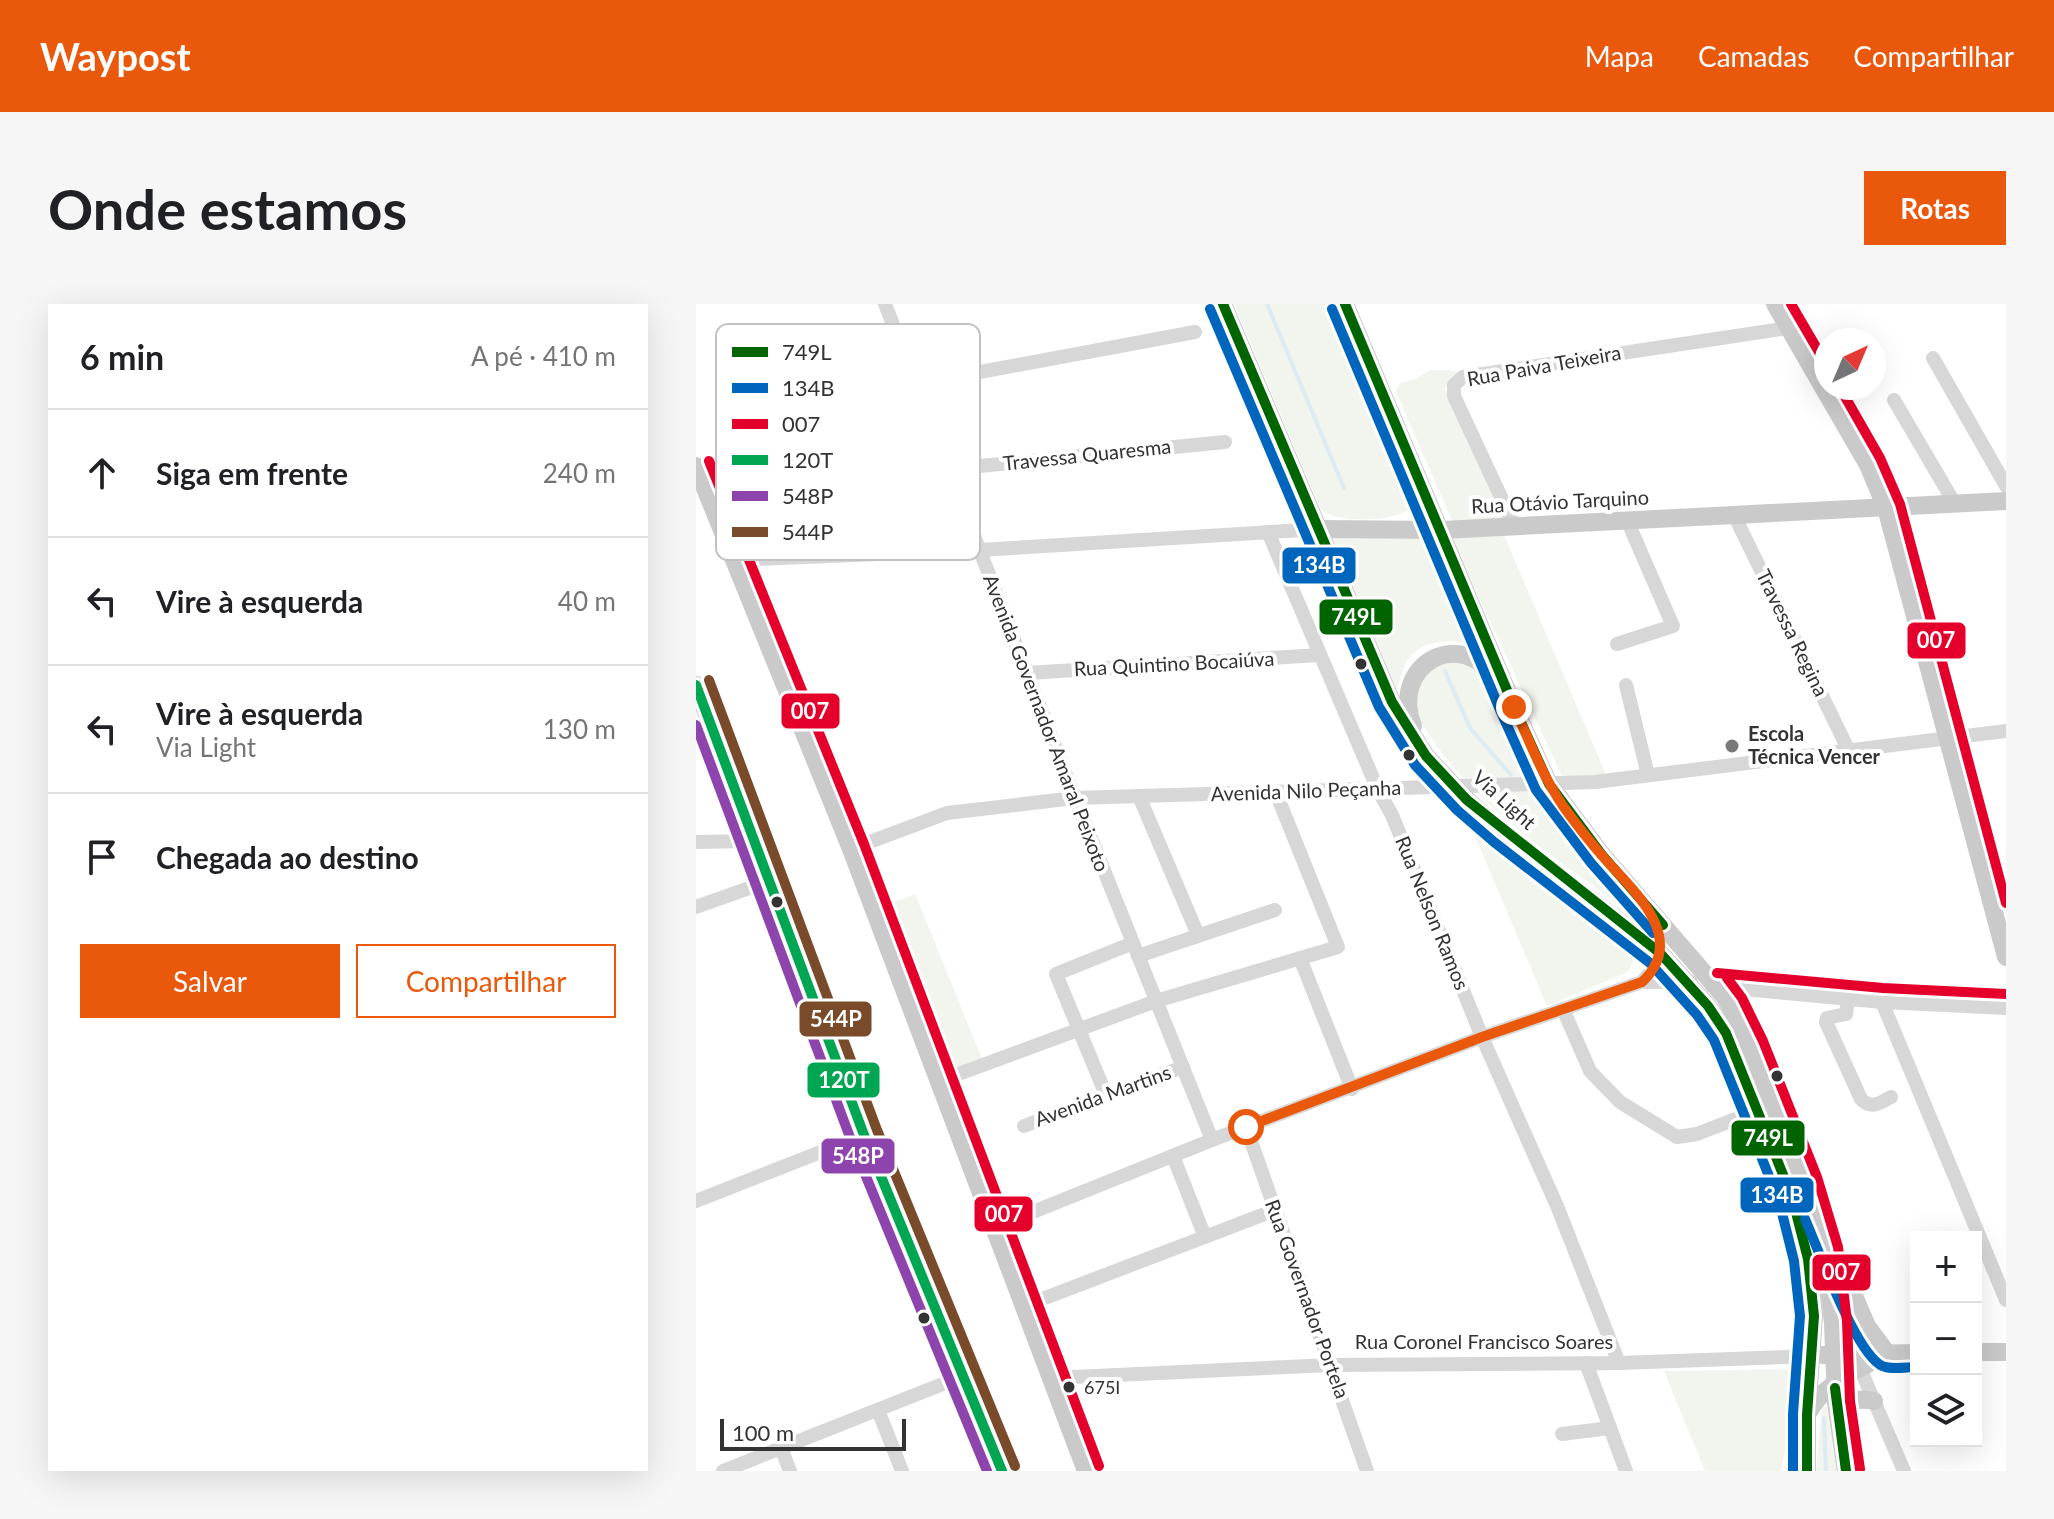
<!DOCTYPE html>
<html lang="pt">
<head>
<meta charset="utf-8">
<style>
	body { margin:0; font-family:Lato,sans-serif; background:#f6f6f6; color:#202124 }
	.controls { position:absolute; right:24px; bottom:24px; display:grid; overflow:hidden; border-radius:0px; box-shadow:0 8px 32px #0002 }
	.controls button { width:72px; height:72px; display:grid; place-items:center; padding:0; border:0; border-bottom:2px solid #e0e0e0; background:#fff; color:#202124; font:40px sans-serif }
	.compass { position:absolute; left:1118px; top:24px; width:72px; height:72px; border-radius:50%; background:#fff; box-shadow:0 8px 32px #0002; rotate:44deg }
	.scale { position:absolute; left:24px; bottom:20px; width:186px; box-sizing:border-box; padding-left:8px; border:4px solid #333; border-top:0; font-size:22px; line-height:28px; white-space:nowrap; color:#333; -webkit-text-stroke:6px #fff; paint-order:stroke }
	.stop { position:absolute; width:24px; height:24px; margin:-18px; border:6px solid #ea580c; border-radius:50%; background:#fff }
	.stop.end { background:#ea580c; border-color:#fff; box-shadow:0 2px 8px #0008 }
	.list { margin:0; padding:0; list-style:none }
	h2 { display:flex; justify-content:space-between; align-items:center; height:104px; margin:0; padding:0 32px; font-size:34px }
	h2 small { font-size:26px; font-weight:400; color:#757577 }
	.list li { display:grid; grid-template-columns:52px 1fr auto; gap:24px; align-items:center; box-sizing:border-box; height:128px; padding:0 32px; border-top:2px solid #e0e0e0 }
	.list b { display:block; font-size:30px; white-space:nowrap }
	.list p { margin:0; font-size:26px; white-space:nowrap; color:#757577 }
	.list em { font-size:26px; font-style:normal; color:#757577 }
	.actions { display:flex; gap:16px; padding:24px 32px }
	.actions a { flex:1; padding:18px 0; border:2px solid #ea580c; border-radius:0px; text-align:center; font-size:28px; color:#ea580c }
	.actions .main { background:#ea580c; color:#fff }
	.icon { flex:none; width:44px; height:44px; fill:none; stroke:currentColor; stroke-width:2; stroke-linecap:round; stroke-linejoin:round }
	.map { position:relative; flex:none; width:1310px; height:1167px; overflow:hidden; border-radius:0px }
	header { display:flex; align-items:center; gap:48px; box-sizing:border-box; height:112px; padding:0 40px; background:#ea580c; color:#fff }
	header strong { font-size:38px }
	nav { display:flex; gap:44px; margin-inline-start:auto; font-size:28px }
	.intro { display:flex; align-items:center; justify-content:space-between; box-sizing:border-box; height:192px; padding:0 48px }
	h1 { margin:0; font-size:56px }
	.button { padding:20px 36px; border-radius:0px; background:#ea580c; color:#fff; font-size:28px; font-weight:700 }
	main { display:flex; gap:48px; padding:0 48px }
	aside { flex:1; background:#fff; border-radius:0px; box-shadow:0 8px 32px #0002 }
	.map>svg:first-child { display:block }
	.green { fill:#f1f5ed }
	.lines { fill:none; stroke-linecap:round; stroke-linejoin:round }
	.stream { stroke:#ddebf3; stroke-width:4 }
	.minor { stroke:#d7d7d7; stroke-width:14 }
	.major { stroke:#cacaca; stroke-width:18 }
	.bus-1-casing { stroke:#fff; stroke-width:16 }
	.bus-2-casing { stroke:#fff; stroke-width:16 }
	.bus-3-casing { stroke:#fff; stroke-width:16 }
	.bus-4-casing { stroke:#fff; stroke-width:16 }
	.bus-5-casing { stroke:#fff; stroke-width:16 }
	.bus-6-casing { stroke:#fff; stroke-width:16 }
	.bus-1 { stroke:#006400; stroke-width:10 }
	.bus-2 { stroke:#0065bd; stroke-width:10 }
	.bus-3 { stroke:#e4002b; stroke-width:10 }
	.bus-4 { stroke:#00a651; stroke-width:10 }
	.bus-5 { stroke:#8e44ad; stroke-width:10 }
	.bus-6 { stroke:#7a4b2a; stroke-width:10 }
	.route { stroke:#ea580c; stroke-width:10 }
	.bus-dot { fill:#333; stroke:#fff; stroke-width:3 }
	.poi-dot { fill:#7a7a7a; stroke:#fff; stroke-width:3 }
	.labels { text-anchor:middle; stroke-width:8; stroke-linejoin:round; paint-order:stroke }
	.bus-label { font-size:18px; fill:#333; stroke:#fff; text-anchor:start }
	.street-label { font-size:20px; fill:#333; stroke:#fff }
	.poi-label { font-size:20px; font-weight:bold; fill:#333; stroke:#fff; text-anchor:start }
	.key { fill:#fff; stroke:#c2c2c2; stroke-width:2 }
	.key-label { font-size:22px; fill:#333 }
	.line-badge { stroke:#fff; stroke-width:3 }
	.badge-label { font-size:22px; text-anchor:middle; font-weight:bold; fill:#fff }
</style>
</head>
<body>
<header>
<strong>Waypost</strong>
<nav><a>Mapa</a><a>Camadas</a><a>Compartilhar</a></nav>
</header>
<div class="intro"><h1>Onde estamos</h1><a class="button">Rotas</a></div>
<main>
<aside>
<h2>6 min<small>A pé · 410 m</small></h2>
<ul class="list">
<li><svg class="icon" aria-label="ahead" viewBox="0 0 24 24"><path d="M12 20V5M6 11l6-6 6 6"/></svg><div><b>Siga em frente</b></div><em>240 m</em></li>
<li><svg class="icon" aria-label="left" viewBox="0 0 24 24"><path d="M17 20v-9H6M10 6l-5 5 5 5"/></svg><div><b>Vire à esquerda</b></div><em>40 m</em></li>
<li><svg class="icon" aria-label="left" viewBox="0 0 24 24"><path d="M17 20v-9H6M10 6l-5 5 5 5"/></svg><div><b>Vire à esquerda</b><p>Via Light</p></div><em>130 m</em></li>
<li><svg class="icon" aria-label="arrive" viewBox="0 0 24 24"><path d="M6 21V4h12l-3 4 3 4H6"/></svg><div><b>Chegada ao destino</b></div></li>
</ul>
<div class="actions"><a class="main">Salvar</a><a>Compartilhar</a></div>
</aside>
<div class="map">
<svg width="1310" height="1167" viewBox="0 0 1310 1167">
	<rect width="100%" height="100%" fill="#fff"/>
	<g class="green">
		<path d="M538 0H639L715 164C719 175 726 189 719 200 706 219 641 220 625 206Z"/>
		<polygon points="734,66 753,66 771,70 749,84 813,218 759,223 700,88 704,79 720,75"/>
		<path d="M633 230 736 232 785 344C764 334 728 333 712 355 707 363 704 376 701 385Z"/>
		<polygon points="754,231 808,231 911,473 867,474"/>
		<path d="M764 355 787 368 848 487 895 551 943 606 947 617C873 564 792 513 738 438 731 427 719 413 719 400 719 384 726 374 735 361Z"/>
		<path d="M773 518 927 627C939 641 942 652 932 668L851 702Z"/>
		<polygon points="219,590 288,760 242,776 178,606"/>
		<polygon points="1105,1065 1085,1167 1009,1167 968,1067"/>
		<polygon points="1126,1103 1133,1103 1143,1167 1120,1167"/>
	</g>
	<g class="lines">
		<g class="stream">
			<polyline points="571,0 648,184"/>
			<polyline points="749,367 774,424 815,471"/>
			<polyline points="1128,1114 1130,1167"/>
		</g>
		<g class="minor">
			<polyline points="189,0 379,494 516,836"/>
			<polyline points="1237,54 1310,182"/>
			<polyline points="220,80 499,28"/>
			<polyline points="1198,96 1259,200"/>
			<polyline points="253,165 529,138"/>
			<polyline points="1038,211 1153,447"/>
			<polyline points="818,221 758,92 758,81 767,73 1092,24"/>
			<polyline points="572,228 682,486 696,511 786,733 861,902 923,1059"/>
			<polyline points="37,256 284,246 624,225"/>
			<polyline points="921,340 977,322 931,216"/>
			<polyline points="331,369 624,351"/>
			<polyline points="930,381 952,471"/>
			<polyline points="443,492 502,631"/>
			<polyline points="0,538 58,537"/>
			<polyline points="155,545 251,509 379,494 899,478 1310,427"/>
			<polyline points="0,603 73,577"/>
			<polyline points="442,652 579,606"/>
			<polyline points="604,654 656,785"/>
			<polyline points="946,678 959,663 964,649"/>
			<polyline points="1016,682 1186,698 1310,704"/>
			<path d="M1152 695 1150 710 1131 714 1130 718 1165 795C1176 806 1183 799 1195 793"/>
			<polyline points="1186,698 1310,996"/>
			<polyline points="867,705 894,767 924,798 981,833 1001,830 1042,814"/>
			<polyline points="241,778 460,697 642,643 580,489"/>
			<polyline points="410,791 360,670 437,639"/>
			<polyline points="328,822 487,763"/>
			<polyline points="550,823 671,1167"/>
			<polyline points="477,852 509,933"/>
			<polyline points="0,897 168,831"/>
			<polyline points="297,924 516,836 786,733 946,678 995,678"/>
			<polyline points="328,1002 579,906"/>
			<polyline points="890,1059 930,1167"/>
			<polyline points="1164,1064 1208,1167"/>
			<polyline points="356,1074 635,1061 923,1059 1115,1052"/>
			<polyline points="182,1106 206,1167"/>
			<polyline points="866,1130 914,1124"/>
			<polyline points="85,1144 94,1167"/>
			<polyline points="27,1167 267,1072"/>
		</g>
		<g class="major">
			<polyline points="527,0 696,398 730,452 771,496 807,527 964,649 1012,702 1030,729 1096,893 1112,955 1118,1012 1111,1111 1111,1167"/>
			<polyline points="649,0 818,403 853,480 906,551 1028,692 1045,721 1108,878 1129,947 1137,1019 1140,1098 1150,1167"/>
			<polyline points="1079,0 1172,161 1190,204 1310,653"/>
			<polyline points="0,162 155,545 390,1167"/>
			<polyline points="624,225 746,226 1310,197"/>
			<polyline points="0,381 168,831 306,1167"/>
			<path d="M717 422C693 361 765 320 801 377"/>
			<polyline points="1132,931 1171,1022 1191,1049"/>
			<polyline points="1280,1048 1310,1048"/>
			<polyline points="1127,1051 1220,1049"/>
			<path d="M1112 1109C1128 1079 1160 1067 1188 1051"/>
			<path d="M1142 1109C1150 1095 1164 1094 1178 1097"/>
		</g>
		<g class="bus-1-casing">
			<g id="bus-1">
				<polyline points="527,0 696,398 730,452 771,496 964,649 1012,702 1030,729 1096,893 1112,955 1118,1012 1111,1111 1111,1167"/>
				<polyline points="649,0 818,403 853,480 906,551 967,621"/>
				<polyline points="1139,1084 1150,1167"/>
			</g>
		</g>
		<g class="bus-2-casing">
			<g id="bus-2">
				<polyline points="514,5 683,403 719,461 761,506 798,538 954,659 1001,711 1018,736 1083,897 1098,957 1104,1012 1097,1110 1097,1167"/>
				<polyline points="636,5 805,408 840,486 895,559 957,629"/>
				<path d="M1109 915C1123 947 1157 1042 1183 1060 1191 1067 1210 1063 1220 1063"/>
			</g>
		</g>
		<g class="bus-3-casing">
			<g id="bus-3">
				<polyline points="1095,0 1130,60"/>
				<polyline points="1144,84 1184,154 1204,200 1310,599"/>
				<polyline points="13,157 168,540 403,1162"/>
				<polyline points="1021,669 1187,684 1310,690"/>
				<polyline points="1031,674 1046,694 1067,737 1121,873 1142,943 1151,1017 1154,1097 1164,1165"/>
			</g>
		</g>
		<g class="bus-4-casing">
			<polyline id="bus-4" points="0,381 168,831 306,1167"/>
		</g>
		<g class="bus-5-casing">
			<polyline id="bus-5" points="0,421 155,836 291,1167"/>
		</g>
		<g class="bus-6-casing">
			<polyline id="bus-6" points="13,376 181,826 319,1162"/>
		</g>
		<use href="#bus-1" class="bus-1"/>
		<use href="#bus-2" class="bus-2"/>
		<use href="#bus-3" class="bus-3"/>
		<use href="#bus-4" class="bus-4"/>
		<use href="#bus-5" class="bus-5"/>
		<use href="#bus-6" class="bus-6"/>
	</g>
	<g class="lines">
		<path class="route" d="M550 823 786 733 946 678C992 635 939 588 909 555 894 538 880 520 867 502 846 471 833 436 818 403"/>
	</g>
	<g class="bus-dot">
		<circle cx="665" cy="360" r="7"/>
		<circle cx="713" cy="451" r="7"/>
		<circle cx="81" cy="598" r="7"/>
		<circle cx="1081" cy="772" r="7"/>
		<circle cx="228" cy="1014" r="7"/>
		<circle cx="373" cy="1083" r="7"/>
	</g>
	<circle class="poi-dot" cx="1036" cy="442" r="8"/>
	<g class="labels">
		<g class="bus-label">
			<text x="388" y="1090">675I</text>
		</g>
		<g class="street-label">
			<text transform="translate(848 62) rotate(-10)" y="7">Rua Paiva Teixeira</text>
			<text transform="translate(391 151) rotate(-6)" y="7">Travessa Quaresma</text>
			<text transform="translate(864 198) rotate(-3)" y="7">Rua Otávio Tarquino</text>
			<text transform="translate(1096 329) rotate(64)" y="7">Travessa Regina</text>
			<text transform="translate(478 360) rotate(-3)" y="7">Rua Quintino Bocaiúva</text>
			<text transform="translate(350 419) rotate(69)" y="7">Avenida Governador Amaral Peixoto</text>
			<text transform="translate(610 487) rotate(-2)" y="7">Avenida Nilo Peçanha</text>
			<text transform="translate(808 496) rotate(42)" y="7">Via Light</text>
			<text transform="translate(736 609) rotate(68)" y="7">Rua Nelson Ramos</text>
			<text transform="translate(407 792) rotate(-20)" y="7">Avenida Martins</text>
			<text transform="translate(611 995) rotate(70)" y="7">Rua Governador Portela</text>
			<text x="788" y="1045">Rua Coronel Francisco Soares</text>
		</g>
		<g class="poi-label">
			<text x="1052" y="437">Escola<tspan x="1052" dy="23">Técnica Vencer</tspan></text>
		</g>
	</g>
	<rect x="20" y="20" width="264" height="236" rx="12" class="key"/>
	<rect x="36" y="43" width="36" height="10" fill="#006400"/>
	<rect x="36" y="79" width="36" height="10" fill="#0065bd"/>
	<rect x="36" y="115" width="36" height="10" fill="#e4002b"/>
	<rect x="36" y="151" width="36" height="10" fill="#00a651"/>
	<rect x="36" y="187" width="36" height="10" fill="#8e44ad"/>
	<rect x="36" y="223" width="36" height="10" fill="#7a4b2a"/>
	<g class="key-label">
		<text x="86" y="56">749L</text>
		<text x="86" y="92">134B</text>
		<text x="86" y="128">007</text>
		<text x="86" y="164">120T</text>
		<text x="86" y="200">548P</text>
		<text x="86" y="236">544P</text>
	</g>
	<g class="line-badge">
		<rect x="585" y="242" width="76" height="39" rx="8" fill="#0065bd"/>
		<rect x="622" y="294" width="76" height="38" rx="8" fill="#006400"/>
		<rect x="1210" y="317" width="61" height="39" rx="8" fill="#e4002b"/>
		<rect x="84" y="388" width="61" height="38" rx="8" fill="#e4002b"/>
		<rect x="102" y="696" width="75" height="38" rx="8" fill="#7a4b2a"/>
		<rect x="110" y="757" width="75" height="38" rx="8" fill="#00a651"/>
		<rect x="1034" y="815" width="76" height="38" rx="8" fill="#006400"/>
		<rect x="124" y="833" width="76" height="38" rx="8" fill="#8e44ad"/>
		<rect x="1043" y="872" width="76" height="38" rx="8" fill="#0065bd"/>
		<rect x="277" y="891" width="61" height="38" rx="8" fill="#e4002b"/>
		<rect x="1115" y="949" width="61" height="39" rx="8" fill="#e4002b"/>
	</g>
	<g class="badge-label">
		<text x="623" y="269">134B</text>
		<text x="660" y="321">749L</text>
		<text x="1240" y="344">007</text>
		<text x="114" y="415">007</text>
		<text x="140" y="723">544P</text>
		<text x="148" y="784">120T</text>
		<text x="1072" y="842">749L</text>
		<text x="162" y="860">548P</text>
		<text x="1081" y="899">134B</text>
		<text x="308" y="918">007</text>
		<text x="1145" y="976">007</text>
	</g>
</svg>
<div class="controls">
<button>+</button>
<button>−</button>
<button><svg class="icon" aria-label="layers" viewBox="0 0 24 24"><path d="M12 4l9 5-9 5-9-5zM3 14l9 5 9-5"/></svg></button>
</div>
<svg class="compass" viewBox="-18 -18 36 36"><path d="M0-13l5 13h-10z" fill="#e53935"/><path d="M0 13l5-13h-10z" fill="#757577"/></svg>
<div class="scale">100 m</div>
<div class="stop" style="left:550px;top:823px"></div>
<div class="stop end" style="left:818px;top:403px"></div>
</div>
</main>
</body>
</html>
